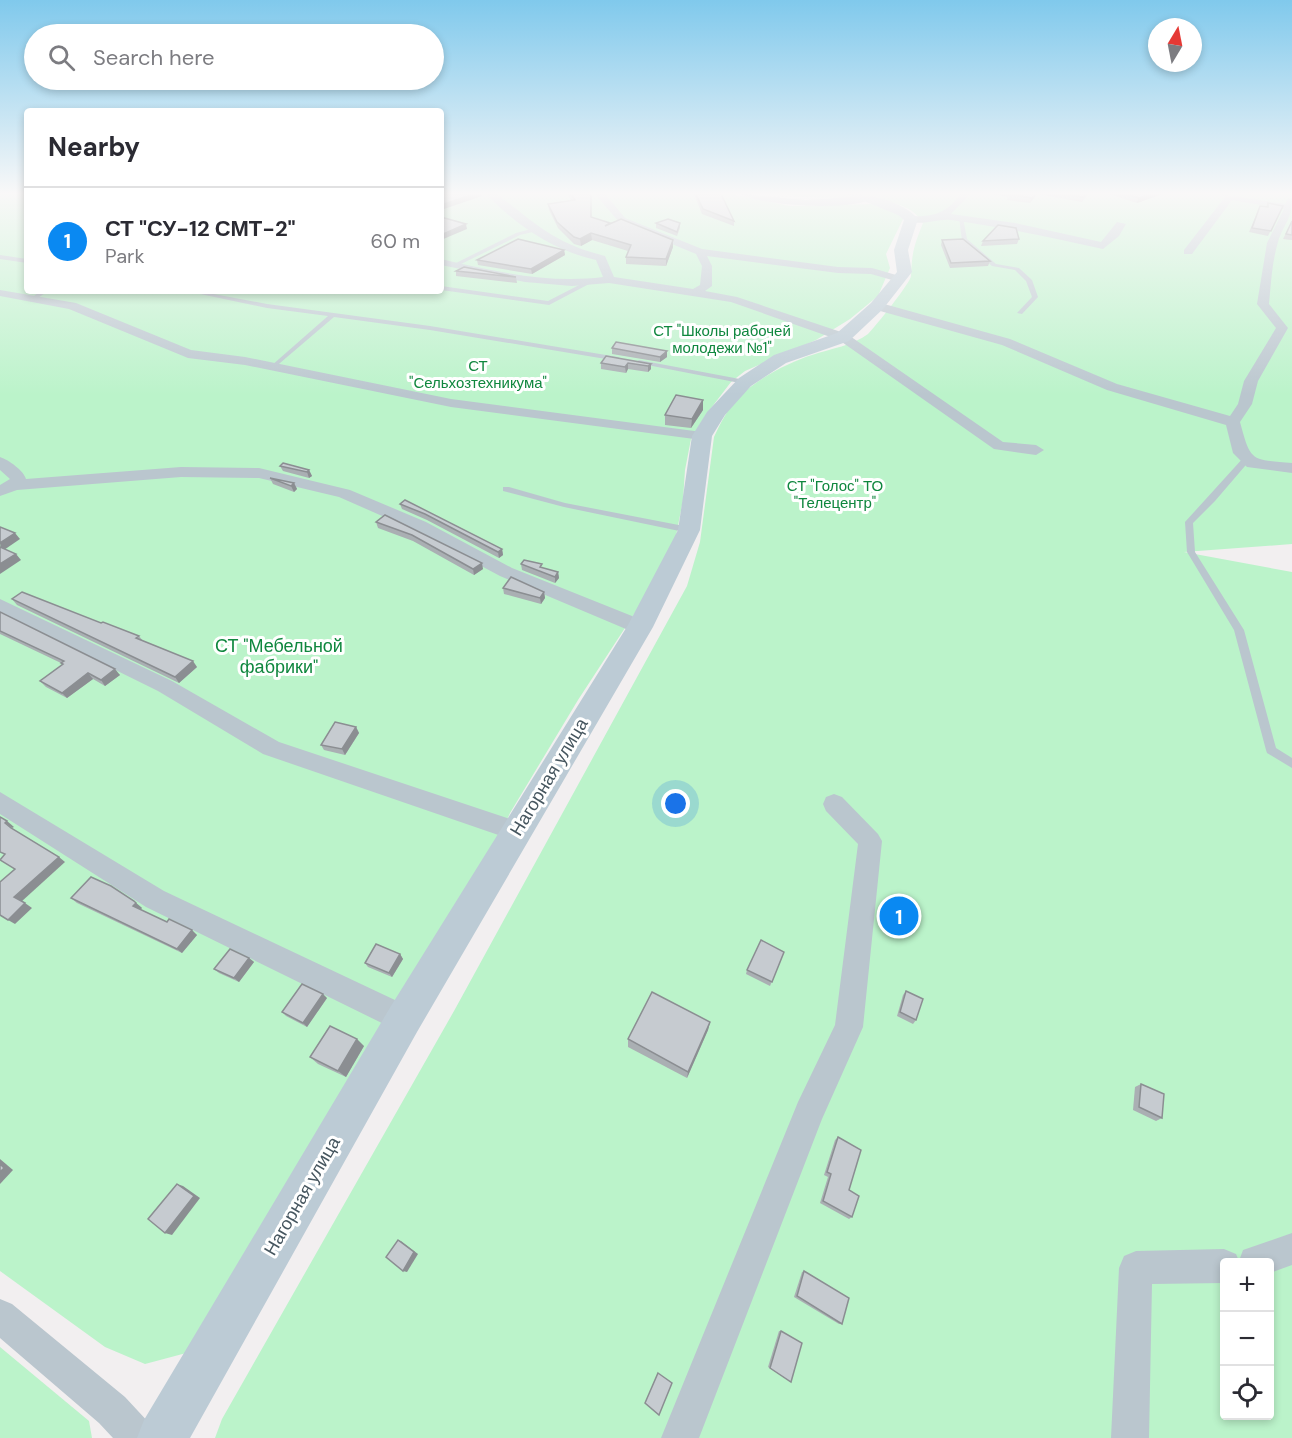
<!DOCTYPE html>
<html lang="en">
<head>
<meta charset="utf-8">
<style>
	body { margin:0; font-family:"DM Sans",sans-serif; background:#f7f7f7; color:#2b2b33 }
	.controls { position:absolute; right:18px; bottom:18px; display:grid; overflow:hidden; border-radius:6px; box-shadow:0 3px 9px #0003 }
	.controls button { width:54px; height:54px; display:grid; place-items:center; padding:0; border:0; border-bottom:2px solid #e1e1e2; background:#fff; color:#2b2b33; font:30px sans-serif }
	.compass { position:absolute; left:1148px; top:18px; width:54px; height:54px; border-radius:50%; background:#fff; box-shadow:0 3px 9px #0003; rotate:10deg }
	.you { position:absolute; left:676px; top:804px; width:21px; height:21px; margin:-15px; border:4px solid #fff; border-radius:50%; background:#1a73e8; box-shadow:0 0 0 9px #1a73e833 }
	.badge { display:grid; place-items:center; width:39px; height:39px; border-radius:50%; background:#0a89f2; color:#fff; font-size:20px; font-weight:700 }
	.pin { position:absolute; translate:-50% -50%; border:3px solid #fff; box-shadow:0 2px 6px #0006 }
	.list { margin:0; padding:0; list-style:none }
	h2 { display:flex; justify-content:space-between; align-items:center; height:78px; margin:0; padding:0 24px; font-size:26px }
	h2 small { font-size:20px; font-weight:400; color:#7c7c81 }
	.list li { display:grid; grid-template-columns:39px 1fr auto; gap:18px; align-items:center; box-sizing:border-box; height:108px; padding:0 24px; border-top:2px solid #e1e1e2 }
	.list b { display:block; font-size:22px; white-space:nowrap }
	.list p { margin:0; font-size:20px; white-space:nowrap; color:#7c7c81 }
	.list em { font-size:20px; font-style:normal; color:#7c7c81 }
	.icon { flex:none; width:33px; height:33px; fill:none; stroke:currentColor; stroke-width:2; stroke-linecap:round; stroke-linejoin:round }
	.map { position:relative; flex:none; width:1292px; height:1438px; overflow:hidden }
	.search { position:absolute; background:#fff; box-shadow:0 3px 9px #0003; left:24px; top:24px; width:420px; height:66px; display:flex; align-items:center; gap:15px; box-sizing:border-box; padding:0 21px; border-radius:33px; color:#7c7c81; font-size:22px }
	.panel { position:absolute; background:#fff; box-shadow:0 3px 9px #0003; left:24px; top:108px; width:420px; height:186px; border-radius:6px }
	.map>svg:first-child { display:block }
	.green { fill:#bbf3ca; fill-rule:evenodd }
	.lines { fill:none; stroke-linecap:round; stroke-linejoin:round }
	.lane { fill:#bac6ce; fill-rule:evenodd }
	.street { fill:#bac6ce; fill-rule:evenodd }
	.secondary { fill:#bccbd5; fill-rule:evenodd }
	.wall { fill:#aaafb3 }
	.shaded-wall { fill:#8b8e92 }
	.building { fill:#c6cbd0; stroke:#8b8e92; stroke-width:1.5 }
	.labels { text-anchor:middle; stroke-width:6; stroke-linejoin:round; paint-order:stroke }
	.far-park-label { font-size:15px; fill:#0f873e; stroke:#fff }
	.park-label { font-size:18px; fill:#0f873e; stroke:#fff }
	.street-label { font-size:18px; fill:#46565f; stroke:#fff }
</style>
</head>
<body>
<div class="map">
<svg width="1292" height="1438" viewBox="0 0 1292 1438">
	<rect width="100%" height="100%" fill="#f2eff0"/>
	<g class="green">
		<polygon points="0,194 27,194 27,291 441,291 441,194 731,194 790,206 873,204 904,217 886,254 890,268 878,296 850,319 816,340 745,371 731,382 705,416 691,439 685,470 683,500 675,541 638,608 578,700 510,813 488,862 190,1352 145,1364 105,1347 0,1271"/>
		<path d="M785 194H1292V544L1184 552 1292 572V1438H215L222 1419 454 1011 687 586 700 542 714 437C720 424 728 408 738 398 755 380 789 362 812 355 830 349 854 345 868 334 875 327 911 282 911 276 912 251 914 246 923 223 903 186 820 204 785 194ZM1224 1262H1270V1416H1224Z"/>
		<polygon points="0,1347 89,1421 92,1438 0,1438"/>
	</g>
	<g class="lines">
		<g class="lane">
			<polygon points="959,217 963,218 967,239 996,264 1019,268 1032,280 1038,297 1022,314 1017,313 1032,297 1026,281 1015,270 992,266 962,241"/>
			<polygon points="535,228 537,231 520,235 455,267 450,266 516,233"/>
			<polygon points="0,255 27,259 27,263 0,259"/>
			<polygon points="587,281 590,283 589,284 549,305 441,290 441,286 548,301"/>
			<polygon points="41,291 48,291 35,300 31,300 31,298"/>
			<polygon points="186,291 198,291 267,304 430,326 618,357 621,359 618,361 430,330 334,317 273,369 271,368 271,366 328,316 267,308"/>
			<polygon points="639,360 745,380 748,382 745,384 637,363 636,362"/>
			<polygon points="1244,457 1251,459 1215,501 1193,523 1195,552 1244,630 1276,748 1292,758 1292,768 1267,753 1266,750 1234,630 1187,552 1185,522"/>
			<polygon points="503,487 509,487 565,503 689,527 693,530 689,533 564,507 503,491"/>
		</g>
		<g class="street">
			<path d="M486 194H497C536 224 555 244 605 256L614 277 693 289 700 285 702 266 696 254 619 222 595 194H605L625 218 702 249 838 267 872 268 903 277 905 279 899 282 871 274 838 273 707 256 712 266V286L705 291 737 297 847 334 1003 442 1036 445 1044 450 1036 455 994 449 839 340 731 302 609 283 572 286 525 282 441 265V259C492 271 549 284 603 277L596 260C554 251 516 225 486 194Z"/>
			<path d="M742 194 806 200 865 196 870 199C853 211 760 206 742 194Z"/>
			<path d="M960 194H970L951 214 1015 223 1101 242 1117 222 1126 224 1119 236 1103 249C1052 238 1003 227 951 220 937 218 918 228 906 219 912 215 917 217 924 216 940 215 952 207 960 194Z"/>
			<path d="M1221 194 1285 204 1288 199 1292 198C1292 220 1284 223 1278 242 1272 262 1271 283 1269 304L1288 328 1258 381 1252 404 1240 422C1251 463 1251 459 1292 463V473L1247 467 1233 453 1226 425 1107 390 1002 345 873 309 871 306 877 302 1010 339 1117 384 1230 416 1238 404 1244 381 1276 328 1257 304 1267 243 1284 209 1232 200 1192 254H1184V250L1225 197Z"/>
			<polygon points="0,290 76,303 191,350 245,357 451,399 702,432 709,436 702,440 451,407 245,365 188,358 69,309 0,296"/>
			<path d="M0 457C9 460 24 471 26 479L181 467 259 468 350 490 426 522 512 568 647 622 649 627 647 632 640 634 633 632 500 576 414 530 339 497 259 478 181 477 17 490 0 496V485L10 479 0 470Z"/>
			<polygon points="0,599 172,681 279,742 516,821 524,824 528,831 524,838 516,841 263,754 158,691 0,613"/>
			<polygon points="0,792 164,891 414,1009 418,1019 414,1029 404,1033 394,1029 146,907 0,814"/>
			<polygon points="834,794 842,797 878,834 882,841 863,1027 822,1119 699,1438 661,1438 798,1102 835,1025 858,844 826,811 823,804 826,797"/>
			<polygon points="1292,1233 1292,1265 1270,1273 1270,1262 1224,1262 1224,1283 1152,1284 1149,1438 1111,1438 1119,1268 1124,1256 1136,1251 1224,1249 1236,1254 1239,1261 1243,1250"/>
			<polygon points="0,1299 12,1304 125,1397 151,1425 157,1438 113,1438 99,1423 0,1338"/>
		</g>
		<path class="secondary" d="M847 194C869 194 903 201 918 219L908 250 912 272 883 309 849 341 786 363 751 386 725 415 712 436 700 530 653 627 417 1032 190 1438H137L144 1420 391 1006 628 625 678 530 692 436 707 412 739 378 774 355 837 333 871 303 897 272 894 250 904 220 898 215Z"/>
	</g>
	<g class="wall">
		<polygon points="567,194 591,194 591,217 610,223 673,240 673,247 666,266 626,264 626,257 628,251 592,240 581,246 574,244 558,228 549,210 548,204 571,200"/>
		<polygon points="694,194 721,194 734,221 734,226 702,214"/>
		<polygon points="991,194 1088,194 1082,202 1037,194 1030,203 1007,200 1008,197"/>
		<polygon points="1109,194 1162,194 1137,203"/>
		<polygon points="1268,203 1283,206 1268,236 1249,232 1260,206 1266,207"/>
		<polygon points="1292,221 1292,240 1291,240 1283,239"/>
		<polygon points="656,223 680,223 680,228 677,236 656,228"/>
		<polygon points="1019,239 1017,244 981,246 983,241"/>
		<polygon points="942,240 990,261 988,266 950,268 941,245"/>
		<polygon points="564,250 565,255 532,274 478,265 477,260"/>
		<polygon points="456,271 516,277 517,283 456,276"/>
		<polygon points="612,348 667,357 660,362 612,354"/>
		<polygon points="601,363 651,364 651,369 648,372 628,369 626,373 601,369"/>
		<polygon points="703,410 691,428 665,425 665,415"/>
		<polygon points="280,466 309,470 312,476 309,478 283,471"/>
		<polygon points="270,478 294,483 297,489 294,492 273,484"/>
		<polygon points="405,500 502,549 503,555 499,558 427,520 402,509 400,504"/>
		<polygon points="385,515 483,569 474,575 413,541 378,528 376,522"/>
		<polygon points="521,564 558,572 559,578 555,583 522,570"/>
		<polygon points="503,588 544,592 545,598 541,604 504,594"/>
		<polygon points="12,599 101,623 139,636 143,641 197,667 179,683 17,605"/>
		<polygon points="0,612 120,675 105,686 93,679 67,698 46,687 40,681 62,665 61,663 0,634"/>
		<polygon points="356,727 359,733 345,755 324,750 321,745"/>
		<polygon points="71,898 134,901 142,908 140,910 167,922 197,935 182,953 77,903"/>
		<polygon points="784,952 770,986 746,974 747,970"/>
		<polygon points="400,954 403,959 392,977 368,967 365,963"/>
		<polygon points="249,958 254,962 239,982 219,973 214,969"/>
		<polygon points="906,991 916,1020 913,1024 897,1016 903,995"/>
		<polygon points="327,998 307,1027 286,1016 282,1012"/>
		<polygon points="710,1022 708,1030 687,1078 628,1047 628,1039"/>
		<polygon points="364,1046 346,1077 318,1064 310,1057"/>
		<polygon points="1141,1084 1162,1118 1156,1121 1133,1110 1135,1087"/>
		<polygon points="838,1137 849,1190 852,1217 849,1219 820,1203 828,1177 824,1175 835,1140"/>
		<polygon points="804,1271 842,1324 839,1324 794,1297 802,1272"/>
		<polygon points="779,1331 781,1331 791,1382 768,1367"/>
	</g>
	<g class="shaded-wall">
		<polygon points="474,194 482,194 482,196 441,210 441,205"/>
		<polygon points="1035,194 1037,194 1030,203 1032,198"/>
		<polygon points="1151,194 1162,194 1137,203 1139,198"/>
		<polygon points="466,224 467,229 441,240 441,235"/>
		<polygon points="591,233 592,240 581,246 580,239"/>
		<polygon points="673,240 673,247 666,266 666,259"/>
		<polygon points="564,250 565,255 532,274 531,269"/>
		<polygon points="667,351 667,357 660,362 660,357"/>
		<polygon points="628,363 628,369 626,373 625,367"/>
		<polygon points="651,364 651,369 648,372 648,366"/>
		<polygon points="703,400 703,410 691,428 692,419"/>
		<polygon points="309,470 312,476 309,478 307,472"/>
		<polygon points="294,483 297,489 294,492 291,486"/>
		<polygon points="15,533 20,539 1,552 0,543"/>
		<polygon points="502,549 503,555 499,558 498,552"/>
		<polygon points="16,554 21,560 0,574 0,564"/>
		<polygon points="482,563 483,569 474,575 473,569"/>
		<polygon points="558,572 559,578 555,583 555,577"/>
		<polygon points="544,592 545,598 541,604 540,598"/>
		<polygon points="193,661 197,667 179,683 175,677"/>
		<polygon points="115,669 120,675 105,686 101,680"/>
		<polygon points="88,673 93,679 67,698 62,693"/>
		<polygon points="356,727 359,733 345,755 342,749"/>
		<polygon points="7,821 14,827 12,828 5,823"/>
		<polygon points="59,857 65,862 21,902 14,897"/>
		<polygon points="25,903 32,908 15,924 8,920"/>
		<polygon points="136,903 142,908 139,911 133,906"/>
		<polygon points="192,930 197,935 182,953 177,949"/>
		<polygon points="400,954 403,959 392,977 389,973"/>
		<polygon points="249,958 254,962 239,982 234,978"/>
		<polygon points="323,994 327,998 307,1027 303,1023"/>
		<polygon points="710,1022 708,1030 687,1078 688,1072"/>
		<polygon points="357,1039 364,1046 346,1077 338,1071"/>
		<polygon points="0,1159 13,1170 0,1184"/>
		<polygon points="177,1184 183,1186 200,1198 172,1235 165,1233"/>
		<polygon points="398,1240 401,1241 418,1254 407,1272 403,1271"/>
	</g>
	<g class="building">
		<polygon points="441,194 474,194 441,205"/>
		<polygon points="571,194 591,194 591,217 610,223 605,226 621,219 673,240 666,259 626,257 631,245 591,233 580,239 574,237 557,222 548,204 575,200"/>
		<polygon points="696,194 721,194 734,221 703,209"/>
		<polygon points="1009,194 1035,194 1032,198"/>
		<polygon points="1065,194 1086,194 1083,197"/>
		<polygon points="1126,194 1151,194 1139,198"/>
		<polygon points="1268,203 1283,206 1271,231 1252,228 1260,206 1268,207"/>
		<polygon points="441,217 466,224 441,235"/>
		<polygon points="668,219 680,223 677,232 656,223"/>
		<polygon points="1292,221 1292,235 1286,234"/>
		<polygon points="998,225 1016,228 1019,239 983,241"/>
		<polygon points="518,239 564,250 531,269 477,260"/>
		<polygon points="963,239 990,261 951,263 942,240"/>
		<polygon points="464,267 516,277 456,271"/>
		<polygon points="616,342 667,351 660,357 612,348"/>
		<polygon points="606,356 651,364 648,366 628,363 625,367 601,363"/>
		<polygon points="676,395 703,400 692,419 665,415"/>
		<polygon points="283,463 309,470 307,472 280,466"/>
		<polygon points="270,478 294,483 291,486"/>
		<polygon points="405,500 502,549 498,552 425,514 400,504"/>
		<polygon points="385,515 482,563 473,569 412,535 376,522"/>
		<polygon points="0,527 15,533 0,543"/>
		<polygon points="0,547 16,554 0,564"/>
		<polygon points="524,560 542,564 540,567 558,572 555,577 521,564"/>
		<polygon points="511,577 544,592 540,598 503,588"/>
		<polygon points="22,592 101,623 103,622 139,636 136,638 193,661 175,677 12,599"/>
		<polygon points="0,612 115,669 101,680 88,673 62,693 40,681 63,664 61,663 64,661 0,631"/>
		<polygon points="335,722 356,727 342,749 321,745"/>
		<polygon points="0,817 7,821 5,823 11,828 59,857 14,897 25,903 8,920 0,915 0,882 15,869 0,860 5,854 0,852"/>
		<polygon points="91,877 111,886 134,901 136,903 133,906 167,922 169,919 192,930 177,949 71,898"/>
		<polygon points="761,940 784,952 772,982 747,970"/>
		<polygon points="376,944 400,954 389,973 365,963"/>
		<polygon points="230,949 249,958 234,978 214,969"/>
		<polygon points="302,984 323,994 303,1023 282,1012"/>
		<polygon points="906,991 923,999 916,1020 900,1012"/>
		<polygon points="652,992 710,1022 688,1072 628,1039"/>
		<polygon points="330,1026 357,1039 338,1071 310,1057"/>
		<polygon points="1141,1084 1164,1094 1162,1118 1139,1107"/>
		<polygon points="838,1137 861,1150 849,1190 859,1196 852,1217 823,1201 831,1174 827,1172"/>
		<polygon points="0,1164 4,1168 0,1172"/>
		<polygon points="177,1184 194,1196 165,1233 148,1219"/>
		<polygon points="398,1240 414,1252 403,1271 386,1257"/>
		<polygon points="804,1271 849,1298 842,1324 797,1296"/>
		<polygon points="781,1331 802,1343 791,1382 770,1368"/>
		<polygon points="658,1373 672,1383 659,1415 645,1403"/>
	</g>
	<linearGradient id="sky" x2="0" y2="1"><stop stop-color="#80c9ec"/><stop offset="0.49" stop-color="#f9f8f8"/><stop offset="1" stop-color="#f9f8f8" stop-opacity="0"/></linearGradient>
	<rect width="1292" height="395" fill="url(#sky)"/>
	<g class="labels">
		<g class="far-park-label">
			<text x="722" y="336">СТ "Школы рабочей<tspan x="722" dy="17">молодежи №1"</tspan></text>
			<text x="478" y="371">СТ<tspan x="478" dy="17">"Сельхозтехникума"</tspan></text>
			<text x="835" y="491">СТ "Голос" ТО<tspan x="835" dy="17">"Телецентр"</tspan></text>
		</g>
		<g class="park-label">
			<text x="279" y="652">СТ "Мебельной<tspan x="279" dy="21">фабрики"</tspan></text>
		</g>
		<g class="street-label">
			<text transform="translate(549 777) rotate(-59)" y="6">Нагорная улица</text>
			<text transform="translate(302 1196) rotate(-60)" y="6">Нагорная улица</text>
		</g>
	</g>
</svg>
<div class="controls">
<button>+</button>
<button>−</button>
<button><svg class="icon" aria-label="locate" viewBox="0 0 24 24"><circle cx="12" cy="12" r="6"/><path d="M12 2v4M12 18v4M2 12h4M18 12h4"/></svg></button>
</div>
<svg class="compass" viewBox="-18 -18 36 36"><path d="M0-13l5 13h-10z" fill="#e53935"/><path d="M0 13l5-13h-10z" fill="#7c7c81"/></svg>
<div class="you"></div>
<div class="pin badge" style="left:899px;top:916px">1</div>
<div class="search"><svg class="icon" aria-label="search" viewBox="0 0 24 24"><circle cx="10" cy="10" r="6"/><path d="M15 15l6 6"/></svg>Search here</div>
<section class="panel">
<h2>Nearby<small></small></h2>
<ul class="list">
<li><span class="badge">1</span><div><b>СТ &quot;СУ-12 СМТ-2&quot;</b><p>Park</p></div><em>60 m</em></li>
</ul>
</section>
</div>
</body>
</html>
